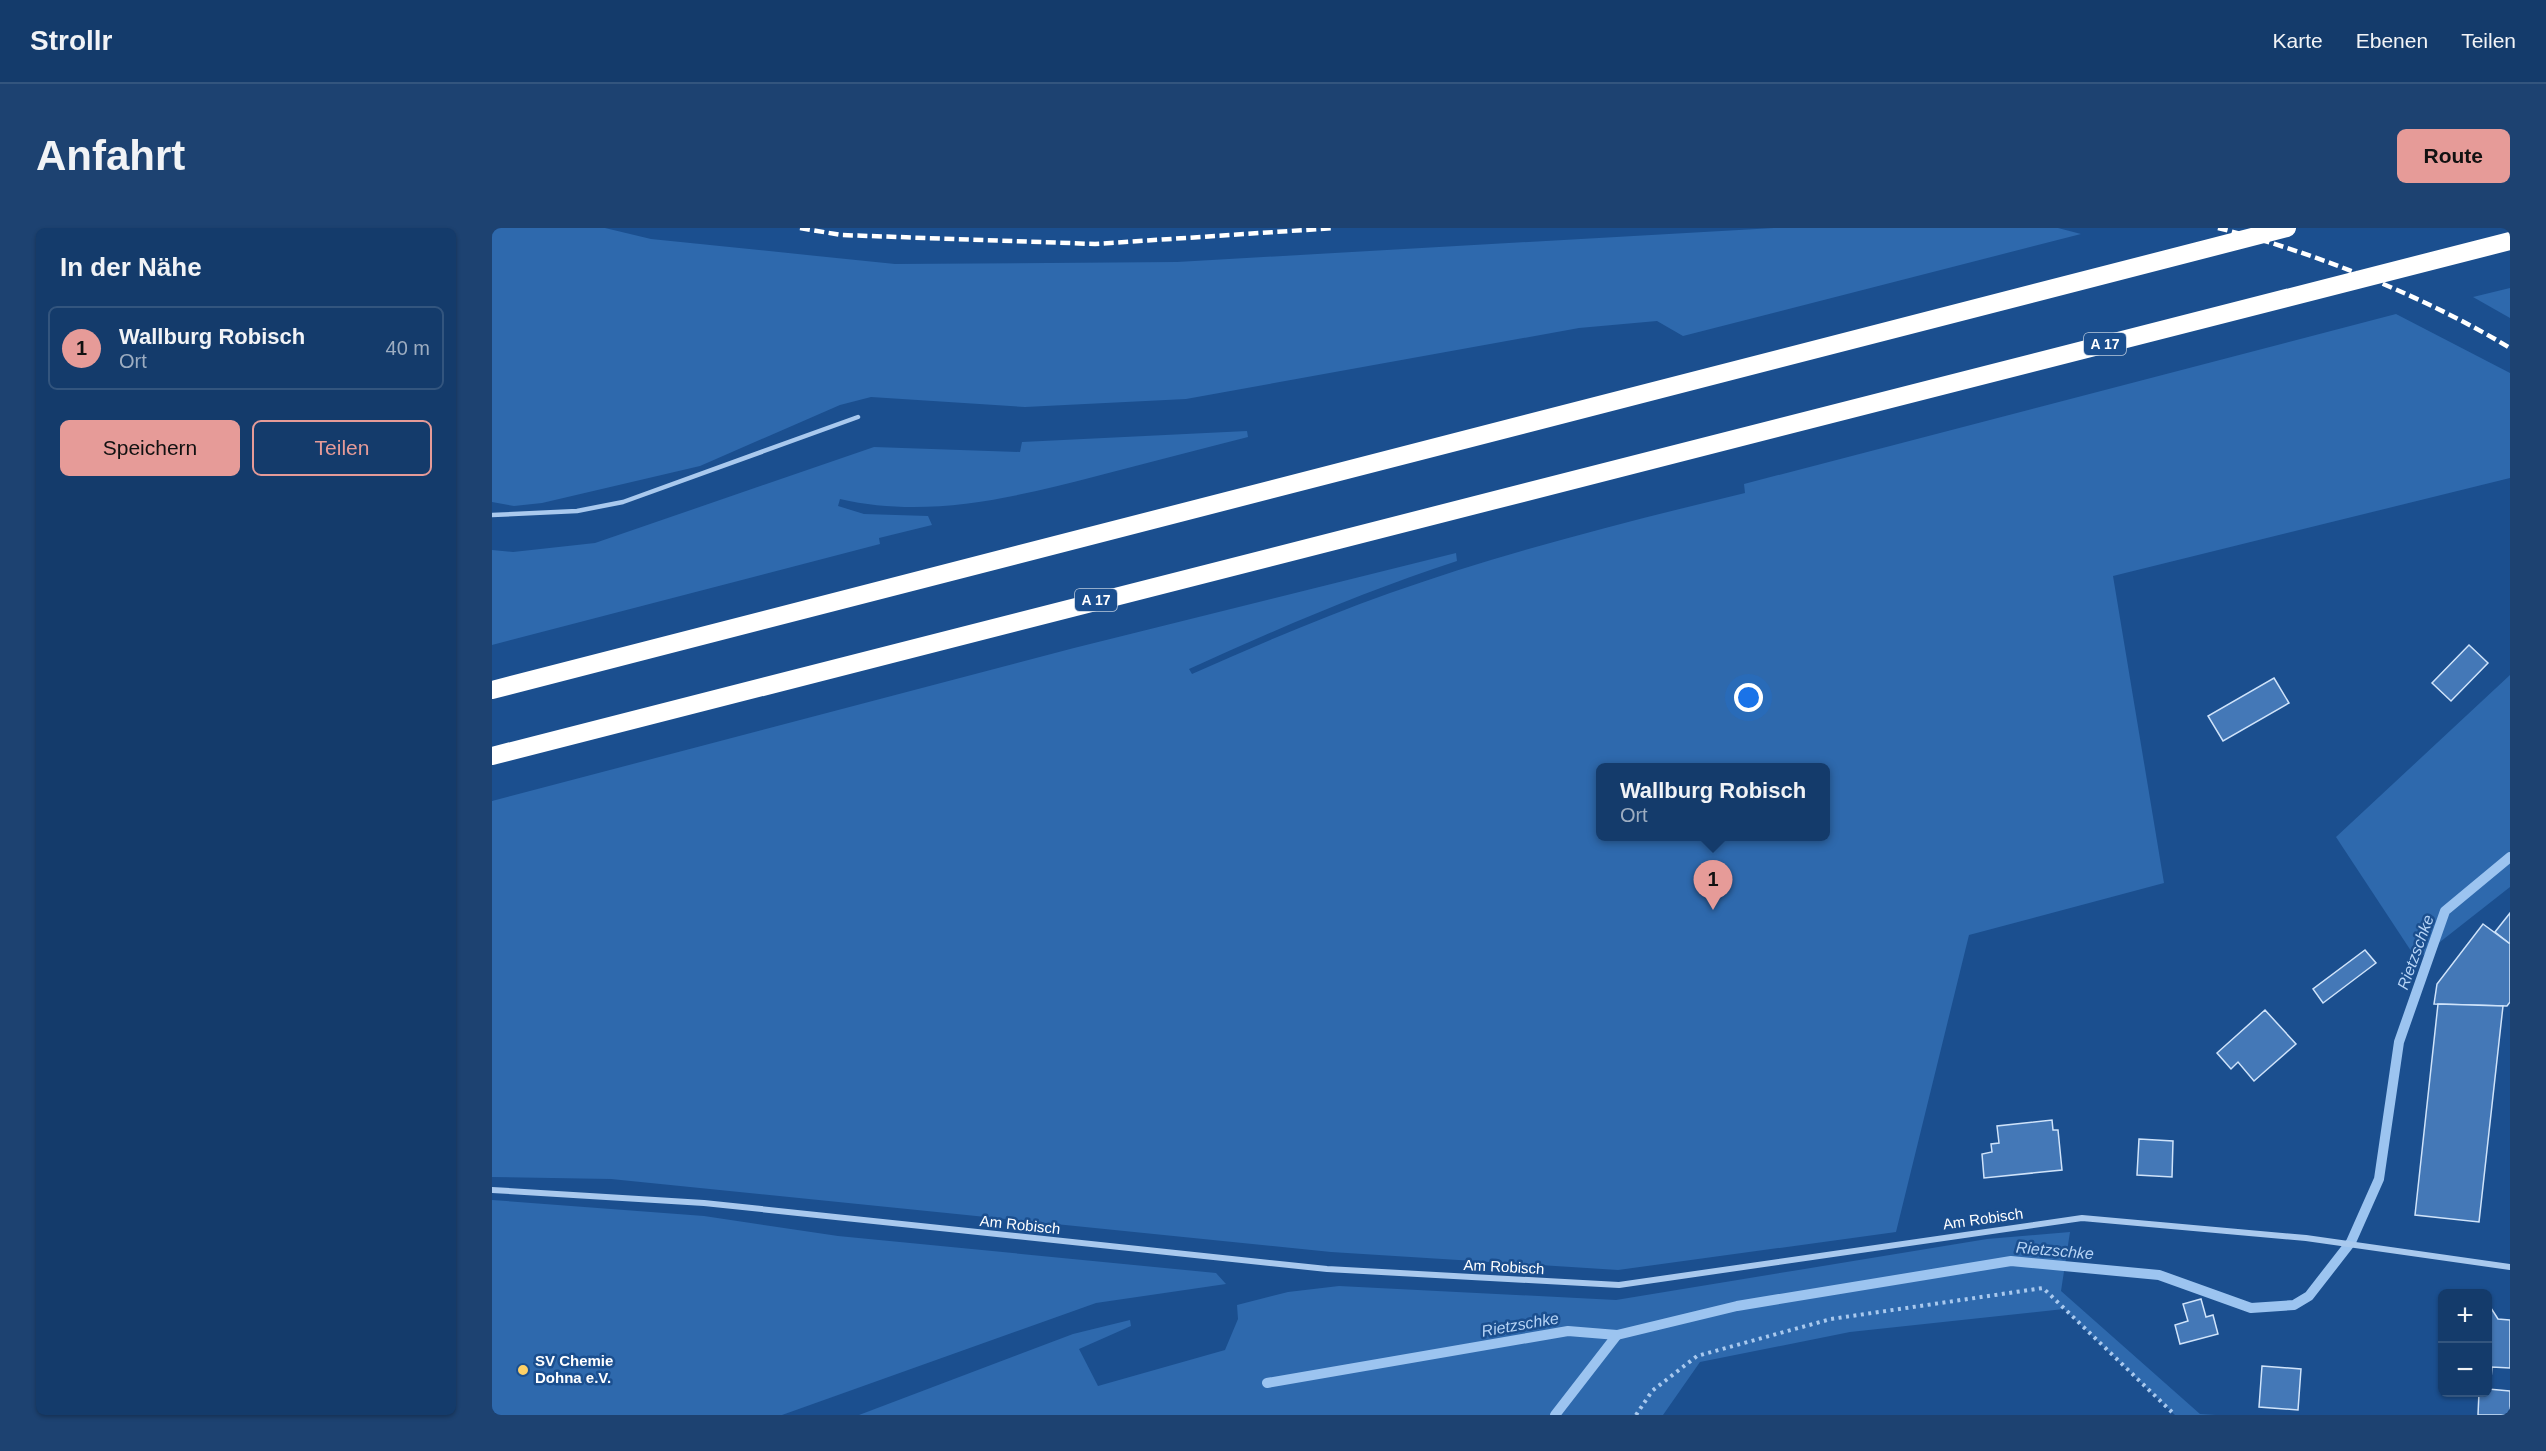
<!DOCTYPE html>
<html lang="de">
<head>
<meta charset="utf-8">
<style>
	body { margin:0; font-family:Helvetica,sans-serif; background:#1d4271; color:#f1f3f6 }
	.controls { position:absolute; right:18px; bottom:18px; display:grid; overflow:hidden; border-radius:9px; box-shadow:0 2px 4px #0004 }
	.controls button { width:54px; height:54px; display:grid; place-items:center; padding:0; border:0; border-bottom:2px solid #33557e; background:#143b6b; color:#f1f3f6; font:30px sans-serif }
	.you { position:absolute; left:1257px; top:470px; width:21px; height:21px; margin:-15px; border:4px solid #fff; border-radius:50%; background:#1a73e8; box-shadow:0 0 0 9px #1a73e833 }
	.badge { display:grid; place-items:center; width:39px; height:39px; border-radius:50%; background:#e69b98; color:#111; font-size:20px; font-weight:700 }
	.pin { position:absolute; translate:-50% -50px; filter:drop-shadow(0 2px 3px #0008) }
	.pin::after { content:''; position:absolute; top:32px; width:21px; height:18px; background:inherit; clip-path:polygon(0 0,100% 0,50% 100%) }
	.popup { position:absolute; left:1104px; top:535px; width:234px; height:78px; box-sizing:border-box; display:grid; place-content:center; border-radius:9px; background:#143b6b; filter:drop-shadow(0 2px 4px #0005); font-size:20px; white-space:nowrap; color:#9dadc1 }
	.popup b { font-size:22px; color:#f1f3f6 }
	.popup::after { content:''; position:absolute; left:50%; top:100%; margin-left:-12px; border:12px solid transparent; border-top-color:#143b6b }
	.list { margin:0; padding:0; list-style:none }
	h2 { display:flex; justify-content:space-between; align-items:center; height:78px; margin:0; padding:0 24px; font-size:26px }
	h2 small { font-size:20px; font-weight:400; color:#9dadc1 }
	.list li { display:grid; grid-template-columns:39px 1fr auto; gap:18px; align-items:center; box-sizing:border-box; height:84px; margin:0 12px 12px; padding:0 12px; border:2px solid #33557e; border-radius:9px }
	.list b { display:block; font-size:22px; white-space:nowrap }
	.list p { margin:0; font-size:20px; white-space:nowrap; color:#9dadc1 }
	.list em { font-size:20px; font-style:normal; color:#9dadc1 }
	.actions { display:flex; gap:12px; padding:18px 24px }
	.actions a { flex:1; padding:14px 0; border:2px solid #e69b98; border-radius:9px; text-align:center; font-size:21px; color:#e69b98 }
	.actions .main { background:#e69b98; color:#111 }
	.map { position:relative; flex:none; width:2018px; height:1187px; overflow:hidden; border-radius:9px }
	header { display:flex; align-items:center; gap:36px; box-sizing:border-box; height:84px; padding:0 30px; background:#143b6b; border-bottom:2px solid #33557e }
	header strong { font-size:28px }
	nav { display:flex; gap:33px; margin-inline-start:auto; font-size:21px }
	.intro { display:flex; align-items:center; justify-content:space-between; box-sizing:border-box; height:144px; padding:0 36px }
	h1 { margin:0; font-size:42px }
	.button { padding:15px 27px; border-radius:9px; background:#e69b98; color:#111; font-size:21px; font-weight:700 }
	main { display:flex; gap:36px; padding:0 36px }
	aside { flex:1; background:#143b6b; border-radius:9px; box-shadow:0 2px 4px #0004 }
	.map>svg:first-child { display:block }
	.green { fill:#2e69ad; fill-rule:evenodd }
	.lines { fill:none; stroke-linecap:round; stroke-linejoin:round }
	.stream { stroke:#9cc4f0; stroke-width:10 }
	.building { fill:#4478b7; stroke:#cfe3fa; stroke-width:1.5 }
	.path { stroke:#a9c9ee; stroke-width:4; stroke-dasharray:3 4.5; stroke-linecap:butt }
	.service { stroke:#a9c9ee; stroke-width:4.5 }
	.minor { stroke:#a9c9ee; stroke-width:6 }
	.motorway { stroke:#fff; stroke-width:18 }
	.rail { stroke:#fff; stroke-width:4.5; stroke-dasharray:10 4.5; stroke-linecap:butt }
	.poi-dot { fill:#ffd166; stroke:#1b4f8f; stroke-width:2 }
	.labels { text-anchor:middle; stroke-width:5; stroke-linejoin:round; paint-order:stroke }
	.shield { fill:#1b4f8f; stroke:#bbcadd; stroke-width:1.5 }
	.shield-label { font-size:14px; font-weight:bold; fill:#fff }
	.street-label { font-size:15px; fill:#fff; stroke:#1b4f8f }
	.poi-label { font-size:15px; font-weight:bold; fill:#fff; stroke:#1b4f8f; text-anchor:start }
	.water-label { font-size:16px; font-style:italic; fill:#b5d3f5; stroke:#1b4f8f }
</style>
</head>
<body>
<header>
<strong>Strollr</strong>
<nav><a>Karte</a><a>Ebenen</a><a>Teilen</a></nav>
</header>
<div class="intro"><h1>Anfahrt</h1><a class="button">Route</a></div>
<main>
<aside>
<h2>In der Nähe<small></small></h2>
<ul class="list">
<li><span class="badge">1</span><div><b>Wallburg Robisch</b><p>Ort</p></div><em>40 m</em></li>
</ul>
<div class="actions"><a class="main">Speichern</a><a>Teilen</a></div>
</aside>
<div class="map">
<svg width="2018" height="1187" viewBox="0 0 2018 1187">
	<rect width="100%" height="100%" fill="#1b4f8f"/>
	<g class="green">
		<polygon points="0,0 113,0 159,11 403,36 685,34 1282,0 1566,0 1589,6 1191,108 1165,93 1087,100 694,171 533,179 379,169 348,177 208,238 50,275 22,278 0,274"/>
		<polygon points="2018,60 2018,90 1981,69"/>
		<path d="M1904 86 2018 145V250L1621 348 1672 655 1477 707 1404 1004 1126 1042 839 1024 119 951 0 949V573L582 420 964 325 965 333C873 363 785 401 697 441L700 446C765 417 831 389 898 365 1014 324 1133 294 1253 265L1252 256ZM1108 540H1334V608H1108Z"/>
		<path d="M755 203 756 209C705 222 655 235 605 248 520 270 435 291 348 271L346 278 372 286 436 288 440 297 387 310 388 316 0 417V322L21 324 103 315 382 219 528 224 530 214Z"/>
		<polygon points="2018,447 2018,659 1925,732 1844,609"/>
		<polygon points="0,972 212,988 346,1008 724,1045 734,1056 604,1075 290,1187 0,1187"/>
		<polygon points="1578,1004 1569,1063 1708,1186 1724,1187 1683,1187 1572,1081 1358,1104 1208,1134 1171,1187 367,1187 581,1106 638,1092 639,1098 587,1121 606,1158 733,1122 746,1091 745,1077 796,1064 847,1058 1124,1072 1495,1011"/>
	</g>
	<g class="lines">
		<g class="stream">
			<polyline points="775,1155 1076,1103 1125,1107 1245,1078 1519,1033 1667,1047 1759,1080 1802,1077 1817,1068 1859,1014 1887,951 1907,814 1953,683 2018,629"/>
			<polyline points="1063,1187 1125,1107"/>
		</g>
	</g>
	<g class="building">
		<polygon points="1977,417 1996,435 1959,473 1940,455"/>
		<polygon points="1782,450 1797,475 1731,513 1716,488"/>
		<polygon points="2018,685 2018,716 2003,704"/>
		<polygon points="1991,696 2018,716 2018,774 2015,778 1942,776 1945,756"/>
		<polygon points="1873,722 1884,735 1831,775 1821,761"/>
		<polygon points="1946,776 2011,778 1987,994 1923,987"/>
		<polygon points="1773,782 1804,816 1762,853 1746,834 1739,841 1725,825"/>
		<polygon points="1560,892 1561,902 1566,902 1570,942 1492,950 1490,926 1500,924 1499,916 1507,915 1505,898"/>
		<polygon points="1647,911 1681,913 1680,949 1645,947"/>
		<polygon points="1709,1071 1714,1089 1721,1087 1726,1106 1688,1116 1683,1097 1696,1093 1691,1076"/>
		<polygon points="1996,1080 1999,1080 2006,1091 2018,1092 2018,1140 2000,1139 1999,1151 1996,1151"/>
		<polygon points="1770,1138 1809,1141 1806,1182 1767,1179"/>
		<polygon points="1996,1161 2018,1163 2018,1187 1986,1187 1987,1164 1996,1164"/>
	</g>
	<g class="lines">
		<polyline class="path" points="1144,1187 1160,1163 1205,1128 1339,1091 1551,1060 1683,1187"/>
		<polyline class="service" points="0,287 85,283 131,274 366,189"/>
		<polyline class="minor" points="0,962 212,975 835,1041 1127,1057 1590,990 1814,1010 2018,1039"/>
		<g class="motorway">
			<polyline points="0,462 1795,0"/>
			<polyline points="0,528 2018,13"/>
		</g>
		<g class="rail">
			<polyline points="308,0 349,7 603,16 843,0"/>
			<path d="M1726 0C1822 24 1934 69 2018 120"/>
		</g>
	</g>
	<circle class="poi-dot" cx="31" cy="1142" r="6"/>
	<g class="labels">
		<g class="shield">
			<rect x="1592" y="105" width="42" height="22" rx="4.5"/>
			<rect x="583" y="361" width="42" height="22" rx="4.5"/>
		</g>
		<g class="shield-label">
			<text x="1613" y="121">A 17</text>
			<text x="604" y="377">A 17</text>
		</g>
		<g class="street-label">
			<text transform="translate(1491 991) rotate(-8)" y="5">Am Robisch</text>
			<text transform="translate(528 997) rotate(6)" y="5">Am Robisch</text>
			<text transform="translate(1012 1039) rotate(3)" y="5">Am Robisch</text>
		</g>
		<g class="poi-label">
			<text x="43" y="1138">SV Chemie<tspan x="43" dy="17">Dohna e.V.</tspan></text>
		</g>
		<g class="water-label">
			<text transform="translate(1923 724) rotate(-70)" y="6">Rietzschke</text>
			<text transform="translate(1563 1022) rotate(5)" y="6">Rietzschke</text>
			<text transform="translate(1028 1096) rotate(-10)" y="6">Rietzschke</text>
		</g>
	</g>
</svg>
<div class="controls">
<button>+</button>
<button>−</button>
</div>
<div class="you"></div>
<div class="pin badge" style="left:1221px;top:682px">1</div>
<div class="popup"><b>Wallburg Robisch</b>Ort</div>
</div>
</main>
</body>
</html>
